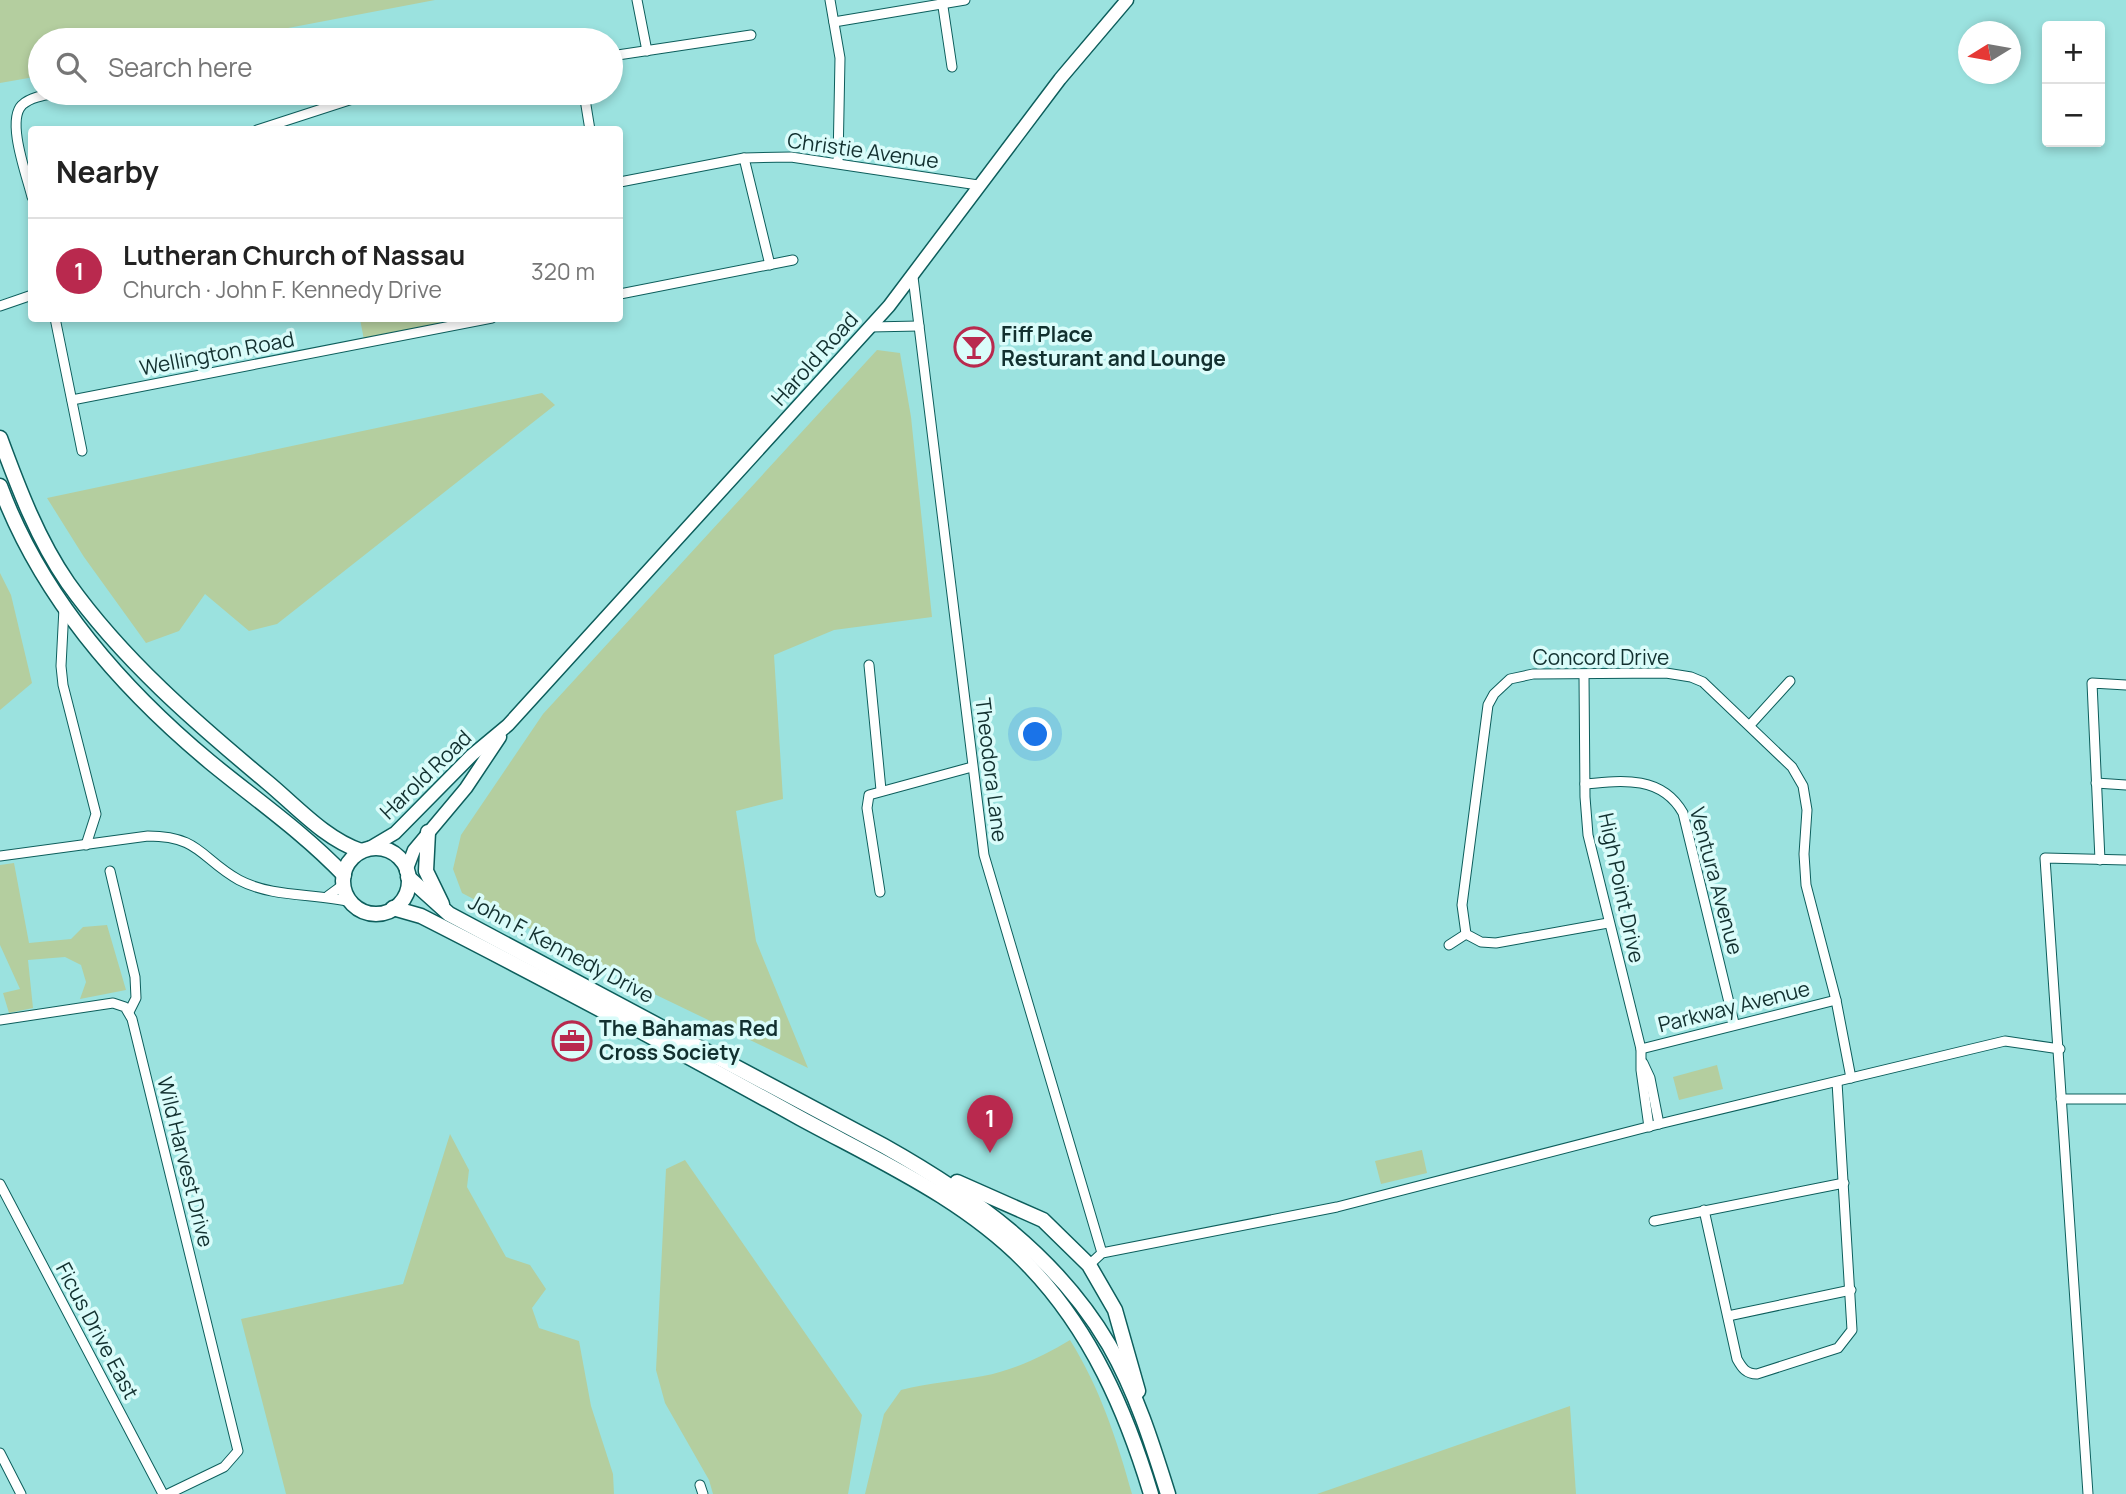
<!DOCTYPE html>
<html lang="en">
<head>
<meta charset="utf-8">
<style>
	body { margin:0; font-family:Manrope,sans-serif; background:#f2f2f2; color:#222 }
	.controls { position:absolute; right:21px; top:21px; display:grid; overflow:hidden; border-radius:7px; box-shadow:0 4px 10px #0003 }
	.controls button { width:63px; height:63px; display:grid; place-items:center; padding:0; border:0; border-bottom:2px solid #e0e0e0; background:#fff; color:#222; font:35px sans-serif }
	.compass { position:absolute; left:1958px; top:21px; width:63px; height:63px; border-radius:50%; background:#fff; box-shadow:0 4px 10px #0003; rotate:259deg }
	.you { position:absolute; left:1036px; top:735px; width:24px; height:24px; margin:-18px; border:5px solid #fff; border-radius:50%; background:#1a73e8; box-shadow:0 0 0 10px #1a73e833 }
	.badge { display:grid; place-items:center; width:46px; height:46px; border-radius:50%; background:#b9294e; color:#fff; font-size:23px; font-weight:700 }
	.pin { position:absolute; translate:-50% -58px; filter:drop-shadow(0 2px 4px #0008) }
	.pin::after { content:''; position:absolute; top:37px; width:24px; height:21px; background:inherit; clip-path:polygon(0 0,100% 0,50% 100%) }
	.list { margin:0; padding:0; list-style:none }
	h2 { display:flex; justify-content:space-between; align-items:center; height:91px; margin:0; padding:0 28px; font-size:30px }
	h2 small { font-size:23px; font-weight:400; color:#767676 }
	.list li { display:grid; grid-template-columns:46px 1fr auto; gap:21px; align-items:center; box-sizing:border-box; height:105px; padding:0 28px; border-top:2px solid #e0e0e0 }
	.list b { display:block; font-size:26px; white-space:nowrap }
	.list p { margin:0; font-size:23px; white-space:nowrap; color:#767676 }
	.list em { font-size:23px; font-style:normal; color:#767676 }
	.icon { flex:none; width:38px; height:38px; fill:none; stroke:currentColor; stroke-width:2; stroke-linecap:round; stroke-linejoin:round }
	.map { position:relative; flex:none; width:2126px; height:1494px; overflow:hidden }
	.search { position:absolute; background:#fff; box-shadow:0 4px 10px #0003; left:28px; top:28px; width:595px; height:77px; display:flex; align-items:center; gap:18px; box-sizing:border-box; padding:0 24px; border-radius:38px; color:#767676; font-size:26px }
	.panel { position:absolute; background:#fff; box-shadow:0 4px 10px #0003; left:28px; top:126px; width:595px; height:196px; border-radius:7px }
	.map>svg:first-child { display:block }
	.green { fill:#b4ce9f }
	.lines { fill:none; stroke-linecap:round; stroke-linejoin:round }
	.minor-casing { stroke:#0d5e5c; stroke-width:11 }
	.major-casing { stroke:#0d5e5c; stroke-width:15 }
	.highway-casing { stroke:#0d5e5c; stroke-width:17 }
	.minor { stroke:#fff; stroke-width:9 }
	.major { stroke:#fff; stroke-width:12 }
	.highway { stroke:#fff; stroke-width:14 }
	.labels { text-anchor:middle; stroke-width:7; stroke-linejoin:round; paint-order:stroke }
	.street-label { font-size:21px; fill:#12302f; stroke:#dafcfa }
	.poi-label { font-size:21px; font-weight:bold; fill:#12302f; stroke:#dafcfa; text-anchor:start }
</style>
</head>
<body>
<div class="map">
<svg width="2126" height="1494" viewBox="0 0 2126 1494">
	<rect width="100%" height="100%" fill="#9be2df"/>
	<g class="green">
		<polygon points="0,0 435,0 225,40 40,40 40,76 0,83"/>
		<polygon points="360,319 439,319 441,326 364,340"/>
		<polygon points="877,350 900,353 911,417 932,617 834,630 774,655 783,799 736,811 756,941 808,1068 648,991 462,893 453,869 461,835 543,714"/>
		<polygon points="542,393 555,405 277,624 249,631 205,594 179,631 146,643 84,557 47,498"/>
		<polygon points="0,573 11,595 32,683 0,710"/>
		<polygon points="14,863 29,943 71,939 83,927 107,925 126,990 80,999 86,982 81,965 65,957 28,960 33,1008 9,1013 3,993 20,989 0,945 0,865"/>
		<polygon points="1717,1065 1723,1089 1679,1100 1673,1077"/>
		<polygon points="450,1134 469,1170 467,1187 506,1257 530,1265 546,1289 532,1308 539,1328 579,1341 591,1406 613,1474 614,1494 286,1494 241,1319 403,1284"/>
		<polygon points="1422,1150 1427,1173 1381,1184 1375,1161"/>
		<polygon points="685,1160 862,1415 848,1494 713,1494 709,1480 665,1403 656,1370 666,1169"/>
		<path d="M1070 1340C1100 1388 1117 1440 1132 1494H865L884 1414 901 1390C929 1383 956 1381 983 1376 1014 1370 1044 1356 1070 1340Z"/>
		<polygon points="1570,1406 1576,1494 1317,1494"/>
	</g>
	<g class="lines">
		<g class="minor-casing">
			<g id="minor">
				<polyline points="637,0 647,51"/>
				<polyline points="830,0 840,58 838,162"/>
				<polyline points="942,0 952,67"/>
				<polyline points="834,22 965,0"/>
				<polyline points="611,56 751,35"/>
				<polyline points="584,93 590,130"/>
				<polyline points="257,130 371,93"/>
				<polyline points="744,158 770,265"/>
				<polyline points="620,182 744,158 791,157 978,185"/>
				<path d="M32 197C27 176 6 121 22 105 32 96 47 95 59 93"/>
				<polyline points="913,277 984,855 1102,1253"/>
				<polyline points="620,294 793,260"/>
				<polyline points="0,306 32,295"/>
				<polyline points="55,318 82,451"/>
				<polyline points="870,327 919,326"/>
				<polyline points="72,400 492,318"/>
				<polyline points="64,608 61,666 63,685 96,814 86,845"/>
				<polyline points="869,665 881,790"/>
				<polyline points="1584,675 1585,797 1588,835 1641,1049 1641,1070 1649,1127"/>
				<polyline points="1750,725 1790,681"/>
				<polyline points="2096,783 2126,785"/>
				<path d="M1585 784C1624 780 1662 776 1683 813L1734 1023"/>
				<path d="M0 856 148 836C200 836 201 859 239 880 273 898 315 893 351 902"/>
				<polyline points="2100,860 2092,683 2126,685"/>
				<polyline points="110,871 135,977 136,998 129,1012"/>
				<polyline points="880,892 867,808 869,795 972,767"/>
				<polyline points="328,896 343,885"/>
				<polyline points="1608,923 1496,943 1481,942 1466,934 1462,905 1488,705 1494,694 1510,679 1533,674 1666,673 1691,677 1703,682 1792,767 1803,786 1807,810 1804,854 1806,885 1836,1000 1851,1078"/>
				<polyline points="1449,945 1466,934"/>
				<polyline points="0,1020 113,1003 125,1007 132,1019 238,1451 224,1467 168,1494"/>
				<polyline points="1641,1049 1836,1000"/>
				<polyline points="1643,1063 1650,1078 1659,1124"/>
				<polyline points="2061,1099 2126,1099"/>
				<polyline points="0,1184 163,1494"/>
				<path d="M1704 1210 1737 1359C1742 1368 1746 1374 1757 1374L1838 1348 1852 1330 1837 1082"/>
				<polyline points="1654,1221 1844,1183"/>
				<polyline points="1089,1265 1102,1253 1337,1207 1659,1124 2005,1041 2060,1049"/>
				<polyline points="1728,1316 1851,1290"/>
				<polyline points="0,1453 21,1494"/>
				<polyline points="700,1485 703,1494"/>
				<polyline points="2088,1494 2045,858 2126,860"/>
			</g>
		</g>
		<g class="major-casing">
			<g id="major">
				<polyline points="368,849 395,833 472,755 508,725 889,306 1060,79 1127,0"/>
				<polyline points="406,871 414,850 466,788 500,737"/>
			</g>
		</g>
		<g class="highway-casing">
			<g id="highway">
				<path d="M0 438C18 487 38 540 68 583 122 659 196 723 267 782 296 806 325 839 361 851"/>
				<path d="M0 486C41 596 121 688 210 762 255 799 303 832 344 875"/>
				<polyline points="428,832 426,871 442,904"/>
				<circle cx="376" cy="881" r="33"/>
				<path d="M408 877 449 914 884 1146C973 1196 1057 1256 1109 1345 1136 1392 1152 1443 1168 1494"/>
				<path d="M393 908 421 916C549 981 675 1049 800 1118 879 1161 967 1200 1030 1267 1091 1331 1126 1411 1151 1494"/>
				<polyline points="957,1182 1043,1220 1089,1265 1115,1310 1138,1391"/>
			</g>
		</g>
		<use href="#minor" class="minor"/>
		<use href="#major" class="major"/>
		<use href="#highway" class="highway"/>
	</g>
	<defs>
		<g id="bar-ring" transform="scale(2.0125)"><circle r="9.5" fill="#dafcfa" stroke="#b9294e" stroke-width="1.5"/><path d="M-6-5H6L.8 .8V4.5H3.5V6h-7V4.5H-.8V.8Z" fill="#b9294e"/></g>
		<g id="office-ring" transform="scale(2.0125)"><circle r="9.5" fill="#dafcfa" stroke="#b9294e" stroke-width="1.5"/><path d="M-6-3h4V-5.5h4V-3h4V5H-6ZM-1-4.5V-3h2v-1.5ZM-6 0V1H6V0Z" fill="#b9294e"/></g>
	</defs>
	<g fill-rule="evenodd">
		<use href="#bar-ring" x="974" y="347"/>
		<use href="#office-ring" x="572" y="1041"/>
	</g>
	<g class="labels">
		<g class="street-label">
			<text transform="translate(863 151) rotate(8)" y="7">Christie Avenue</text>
			<text transform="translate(217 354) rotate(-11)" y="7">Wellington Road</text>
			<text transform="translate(815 359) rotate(-48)" y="7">Harold Road</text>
			<text x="1601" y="665">Concord Drive</text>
			<text transform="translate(991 770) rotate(83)" y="7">Theodora Lane</text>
			<text transform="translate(426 775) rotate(-44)" y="7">Harold Road</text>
			<text transform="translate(1716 881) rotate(75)" y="7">Ventura Avenue</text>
			<text transform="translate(1621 888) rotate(78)" y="7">High Point Drive</text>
			<text transform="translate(561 949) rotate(28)" y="7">John F. Kennedy Drive</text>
			<text transform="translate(1734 1007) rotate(-14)" y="7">Parkway Avenue</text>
			<text transform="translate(185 1162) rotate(76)" y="7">Wild Harvest Drive</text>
			<text transform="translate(97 1331) rotate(62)" y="7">Ficus Drive East</text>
		</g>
		<g class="poi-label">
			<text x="1001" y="342">Fiff Place<tspan x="1001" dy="24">Resturant and Lounge</tspan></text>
			<text x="599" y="1036">The Bahamas Red<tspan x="599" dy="24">Cross Society</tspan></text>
		</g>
	</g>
</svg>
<div class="controls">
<button>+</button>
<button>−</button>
</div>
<svg class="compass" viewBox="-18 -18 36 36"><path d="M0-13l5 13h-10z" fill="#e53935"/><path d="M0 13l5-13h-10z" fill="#767676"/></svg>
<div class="you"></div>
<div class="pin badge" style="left:990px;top:1153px">1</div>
<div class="search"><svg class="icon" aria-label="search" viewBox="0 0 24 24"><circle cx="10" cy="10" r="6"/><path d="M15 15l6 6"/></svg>Search here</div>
<section class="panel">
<h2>Nearby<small></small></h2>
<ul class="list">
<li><span class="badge">1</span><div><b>Lutheran Church of Nassau</b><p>Church · John F. Kennedy Drive</p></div><em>320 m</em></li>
</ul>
</section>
</div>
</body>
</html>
